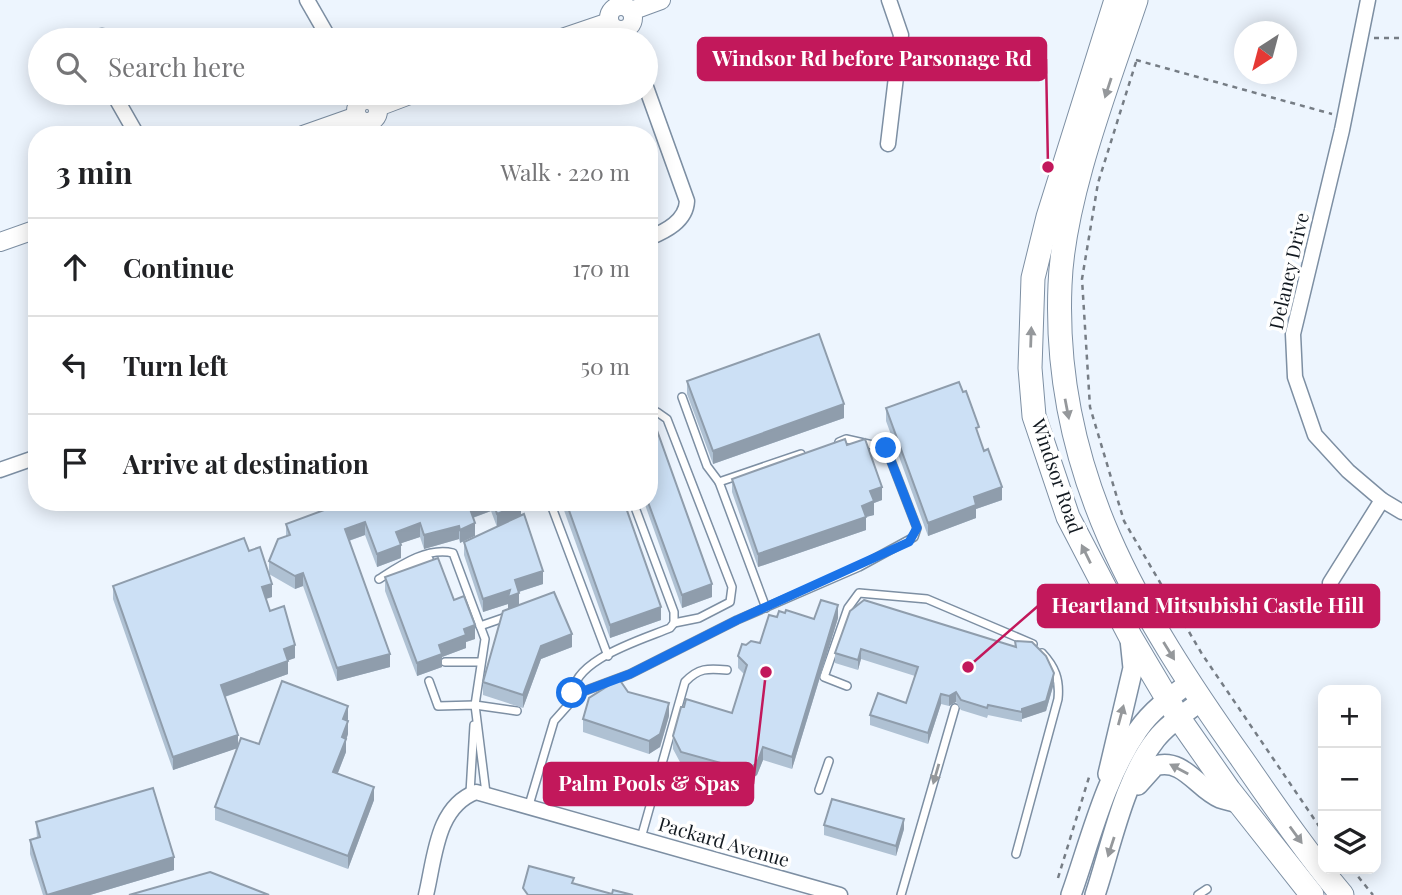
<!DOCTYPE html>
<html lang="en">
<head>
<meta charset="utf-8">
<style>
	body { margin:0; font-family:"Playfair Display",serif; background:#f6f6f6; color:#202124 }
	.controls { position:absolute; right:21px; bottom:21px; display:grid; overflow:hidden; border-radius:14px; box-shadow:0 4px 18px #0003 }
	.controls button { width:63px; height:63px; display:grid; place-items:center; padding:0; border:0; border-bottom:2px solid #e0e0e0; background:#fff; color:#202124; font:35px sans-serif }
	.compass { position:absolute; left:1234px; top:21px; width:63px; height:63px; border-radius:50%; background:#fff; box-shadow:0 4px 18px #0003; rotate:216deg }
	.stop { position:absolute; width:21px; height:21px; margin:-16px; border:5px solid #1a73e8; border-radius:50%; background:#fff }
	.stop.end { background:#1a73e8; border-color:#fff; box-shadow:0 2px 7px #0008 }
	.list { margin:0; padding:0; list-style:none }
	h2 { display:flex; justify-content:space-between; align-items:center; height:91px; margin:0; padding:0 28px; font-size:30px }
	h2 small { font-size:23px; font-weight:400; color:#757577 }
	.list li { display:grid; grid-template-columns:46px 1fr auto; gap:21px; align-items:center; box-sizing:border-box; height:98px; padding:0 28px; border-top:2px solid #e0e0e0 }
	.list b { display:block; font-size:26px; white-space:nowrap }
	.list em { font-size:23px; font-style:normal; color:#757577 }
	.icon { flex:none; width:38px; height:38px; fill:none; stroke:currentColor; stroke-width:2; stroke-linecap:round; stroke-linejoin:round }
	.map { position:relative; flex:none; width:1402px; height:895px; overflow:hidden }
	.search { position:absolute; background:#fff; box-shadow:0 4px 18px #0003; left:28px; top:28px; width:630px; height:77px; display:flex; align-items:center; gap:18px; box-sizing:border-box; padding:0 24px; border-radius:38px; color:#757577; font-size:26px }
	.panel { position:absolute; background:#fff; box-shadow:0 4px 18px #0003; left:28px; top:126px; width:630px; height:385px; border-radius:28px }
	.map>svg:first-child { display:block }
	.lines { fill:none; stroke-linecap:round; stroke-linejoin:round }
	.service-casing { stroke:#7d8fa3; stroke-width:10 }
	.minor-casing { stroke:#7d8fa3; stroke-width:17 }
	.tertiary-casing { stroke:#7d8fa3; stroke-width:20 }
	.secondary-casing { stroke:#7d8fa3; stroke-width:22 }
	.primary-casing { stroke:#7d8fa3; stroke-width:25 }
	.path { stroke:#767d85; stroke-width:2.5; stroke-dasharray:5 5; stroke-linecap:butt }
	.service { stroke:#fff; stroke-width:7 }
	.minor { stroke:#fff; stroke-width:14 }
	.tertiary { stroke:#fff; stroke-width:18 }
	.secondary { stroke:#fff; stroke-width:19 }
	.primary { stroke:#fff; stroke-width:23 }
	.wall { fill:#afc1d3 }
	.shaded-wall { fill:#8f9dac }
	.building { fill:#cce0f5; stroke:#8f9dac; stroke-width:2 }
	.oneway { fill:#95989b }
	.route { stroke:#1a73e8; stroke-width:9 }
	.labels { text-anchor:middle; stroke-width:7; stroke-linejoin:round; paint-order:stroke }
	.street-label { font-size:19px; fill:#131a21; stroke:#fff }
	.leader { fill:none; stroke:#c2185b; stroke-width:2.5 }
	.callout-dot { fill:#c2185b; stroke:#fff; stroke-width:2.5 }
	.callout { fill:#c2185b; stroke:#c2185b; stroke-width:2.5 }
	.callout-label { font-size:21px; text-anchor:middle; font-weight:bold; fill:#fff }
</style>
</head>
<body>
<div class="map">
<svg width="1402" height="895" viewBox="0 0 1402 895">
	<rect width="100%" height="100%" fill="#edf5fe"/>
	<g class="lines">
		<g class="service-casing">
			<g id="service">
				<polyline points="682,397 707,466 719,482"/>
				<polyline points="649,415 657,412 667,419 732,587 730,602 699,618 674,623"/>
				<polyline points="550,502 608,656"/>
				<polyline points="394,572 429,559"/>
				<path d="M379 579C401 565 427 547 453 553L485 639 475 705 486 793"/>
				<polyline points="766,608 719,482 801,454"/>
				<polyline points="480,626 509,616"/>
				<polyline points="445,662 480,662"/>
				<polyline points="429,681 438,706 475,705 517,711"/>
				<polyline points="847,686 824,677 848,608 859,593 927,599 1033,644"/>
				<path d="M573 698C568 661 641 640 670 628L674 623V612L633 502"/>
				<polyline points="819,790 829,761"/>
				<polyline points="470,793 474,725"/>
				<polyline points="529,805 554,721 579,693 630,674 737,620 859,567 914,537 917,528 886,448 846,439 839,442"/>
				<path d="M641 838 685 682C698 668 708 668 727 670"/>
				<path d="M1016 854 1058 699C1060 679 1055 667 1042 653"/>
				<polyline points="901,895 955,708"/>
				<polyline points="1198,895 1207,889"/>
			</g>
		</g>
		<g class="minor-casing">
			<g id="minor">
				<polyline points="307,0 330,40"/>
				<polyline points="1368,0 1342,130 1293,334 1295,377 1315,435 1348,471 1382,500 1402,512"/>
				<polyline points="625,30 630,40"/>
				<polyline points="98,40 102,36"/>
				<path d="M646 87 687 201C686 221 666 231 649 238"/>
				<polyline points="113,93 137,135"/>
				<polyline points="359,93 363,100"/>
				<polyline points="888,144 901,35 889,0"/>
				<polyline points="0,470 37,457"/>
				<polyline points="1330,583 1382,500"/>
				<path d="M426 895C435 858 436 807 476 792L840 895"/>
			</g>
		</g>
		<g class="tertiary-casing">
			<g id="tertiary">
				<circle cx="621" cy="18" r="12"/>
				<polyline points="631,11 661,0"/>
				<polyline points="556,40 609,22"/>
				<circle cx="367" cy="111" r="11"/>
				<polyline points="378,107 415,93"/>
				<polyline points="303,135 357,116"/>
				<polyline points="0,242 37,229"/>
			</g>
		</g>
		<g class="secondary-casing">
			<g id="secondary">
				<polyline points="1108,774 1133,668 1130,639"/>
				<path d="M1138 785 1155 766C1183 757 1198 789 1220 798 1226 800 1232 801 1238 803"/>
				<path d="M1071 895C1090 841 1105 778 1138 730 1151 711 1170 697 1189 683"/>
				<path d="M1095 895C1111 847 1124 779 1156 739 1168 724 1185 713 1201 701"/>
			</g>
		</g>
		<g class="primary-casing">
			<g id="primary">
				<polyline points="1116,0 1048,217 1033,278 1030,368 1034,416 1068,517 1130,636 1178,717 1229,790 1312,895"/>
				<path d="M1136 0C1108 84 1063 198 1060 285 1052 472 1138 612 1242 759 1274 805 1306 852 1342 895"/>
			</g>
		</g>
		<g class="path">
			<polyline points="1374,38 1402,38"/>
			<polyline points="1136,60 1332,114"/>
			<polyline points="1136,62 1098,183 1082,279 1090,407 1124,521 1202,654 1323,832"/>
			<polyline points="1352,869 1373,895"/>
			<polyline points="1058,878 1090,774"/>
		</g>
		<use href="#service" class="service"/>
		<use href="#minor" class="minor"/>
		<use href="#tertiary" class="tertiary"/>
		<use href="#secondary" class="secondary"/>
		<use href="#primary" class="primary"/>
	</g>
	<g class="wall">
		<polygon points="687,381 844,418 713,464 687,394"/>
		<polygon points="886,408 979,437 1002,500 976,509 976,518 928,536 886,421"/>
		<polygon points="847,445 882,500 874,503 874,515 866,517 866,530 758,567 732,492 732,479"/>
		<polygon points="346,502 520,502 521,516 543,584 519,592 519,605 572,647 541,659 523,708 483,695 483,682 508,610 508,604 483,612 464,555 464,542 497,527 491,511 473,518 460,543 459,539 424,549 420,537 401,543 401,558 377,567 365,535 349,541 390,667 337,681 303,586 295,589 269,574 272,597 266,599 270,611 295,658 288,660 288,674 225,697 238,746 259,744 348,719 348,734 346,740 346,752 338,773 374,800 348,869 215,820 215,807 237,748 173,770 113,599 113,586 249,551 269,574 269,561 286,536 286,524"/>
		<polygon points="561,502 624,502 661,620 610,638"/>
		<polygon points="644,502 649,502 712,597 682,608"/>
		<polygon points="385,577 454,600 475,639 466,642 466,648 442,657 442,667 417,676 385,591"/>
		<polygon points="850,611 1015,647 1015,641 1054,683 1046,711 1022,719 1022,722 988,715 987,718 961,710 956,702 949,706 941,704 928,744 870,725 870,715 906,703 915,676 861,659 858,670 835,663 835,653"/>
		<polygon points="785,613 814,619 838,618 792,769 763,760 757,775 746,782 681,764 673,749 673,736 732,713 744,674 738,668 738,656 746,645 760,643 777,617"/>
		<polygon points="628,692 669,716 660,747 649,754 583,732 583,719"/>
		<polygon points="36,822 174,870 90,895 43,895 30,854 30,840 37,839"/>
		<polygon points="824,825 904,829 896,856 824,835"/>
	</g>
	<g class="shaded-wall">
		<polygon points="844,404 844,418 713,464 713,451"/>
		<polygon points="882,487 882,500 874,503 874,515 866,517 866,530 758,567 758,554 862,506 870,491"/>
		<polygon points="1002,487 1002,500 976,509 976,518 928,536 928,523 974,497"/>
		<polygon points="480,502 491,502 491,511 469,519 469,506"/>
		<polygon points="521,504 521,517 497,527 497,514"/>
		<polygon points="365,522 365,535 345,542 345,529"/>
		<polygon points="420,523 420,537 396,545 396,532"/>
		<polygon points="475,523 475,536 460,543 460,530"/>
		<polygon points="459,526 459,539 424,549 424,535"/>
		<polygon points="401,545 401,558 377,567 377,554"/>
		<polygon points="543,571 543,584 515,593 515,580"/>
		<polygon points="303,573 303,586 295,589 295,576"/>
		<polygon points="272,584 272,597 262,600 262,587"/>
		<polygon points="712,584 712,597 682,608 682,595"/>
		<polygon points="510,590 519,593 519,606 508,610 508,604 483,612 483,599"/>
		<polygon points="838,605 838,618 792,769 792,757"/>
		<polygon points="661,607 661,620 610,638 610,625"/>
		<polygon points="475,625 475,639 466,642 466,648 442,657 442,667 417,676 417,663 439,645 464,629"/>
		<polygon points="572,634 572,647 541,659 523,708 523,695 541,646"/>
		<polygon points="295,645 295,658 284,662 284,649"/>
		<polygon points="861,649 861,659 858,670 858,660"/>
		<polygon points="390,654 390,667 337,681 337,668"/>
		<polygon points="288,661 288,674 221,698 221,685"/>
		<polygon points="1054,673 1054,683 1046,711 1022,719 1022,722 1022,709"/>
		<polygon points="956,692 956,702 949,706 949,696"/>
		<polygon points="941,694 941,704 928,744 928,733"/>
		<polygon points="669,703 669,716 660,747 649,754 649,741"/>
		<polygon points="348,706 348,719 343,732 343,719"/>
		<polygon points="348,721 348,734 346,740 346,752 333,785 333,772 342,737"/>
		<polygon points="238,735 238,748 173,770 173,757"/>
		<polygon points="763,747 763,760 757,775 746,782 746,770"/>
		<polygon points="374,787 374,800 348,869 348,856"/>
		<polygon points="904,819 904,829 896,856 896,846"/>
		<polygon points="174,857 174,870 90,895 47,895"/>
	</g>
	<g class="building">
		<polygon points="819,334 844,404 713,451 687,381"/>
		<polygon points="959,382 963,392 966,391 979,427 976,428 984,451 988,449 1002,487 974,497 976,505 928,523 886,408"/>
		<polygon points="649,408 712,584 682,595 648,502"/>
		<polygon points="845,439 847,445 865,439 882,487 870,491 874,501 862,506 866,517 758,554 732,479"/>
		<polygon points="346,502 480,502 469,506 475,523 460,530 459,526 424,535 420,523 396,532 401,545 377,554 365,522 345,529 390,654 337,668 303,573 295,576 269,561 278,539 290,535 286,524"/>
		<polygon points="493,502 520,502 521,504 497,514"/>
		<polygon points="566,502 624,502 661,607 610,625"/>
		<polygon points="524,514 543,571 515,580 519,593 508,597 510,590 483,599 464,542"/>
		<polygon points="244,538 249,551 260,547 272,584 262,587 270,611 284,606 295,645 284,649 288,661 221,685 238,735 173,757 113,586"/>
		<polygon points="438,558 454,600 464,596 475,625 464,629 466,635 439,645 442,654 417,663 385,577"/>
		<polygon points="554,592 572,634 541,646 523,695 483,682 503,611"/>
		<polygon points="821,600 838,605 792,757 763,747 757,763 746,770 681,752 673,736 681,707 684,707 686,699 732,713 747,665 738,656 742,644 746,645 751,641 760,643 769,615 777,617 779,611 785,613 786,610 814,619"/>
		<polygon points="864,600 1016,647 1015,641 1032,642 1046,656 1054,673 1046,701 1022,709 1022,712 988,705 987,708 961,700 956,692 949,696 941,694 928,733 870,715 878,693 906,703 918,667 861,649 858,660 835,653 850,611"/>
		<polygon points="619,679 628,692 669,703 660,734 649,741 583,719 589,698"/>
		<polygon points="282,681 348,706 343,719 348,721 342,737 346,739 333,772 374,787 348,856 215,807 241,738 259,744"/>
		<polygon points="153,788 174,857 47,895 30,840 40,837 36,822"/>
		<polygon points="832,799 904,819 896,846 824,825"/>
		<polygon points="529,866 574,878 572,883 612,894 613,890 633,895 528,895 523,888"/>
		<polygon points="210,872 269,895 129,895"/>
	</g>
	<defs><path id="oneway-solid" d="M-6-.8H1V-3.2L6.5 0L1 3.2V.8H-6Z" transform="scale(1.75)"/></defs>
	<g class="oneway">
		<use href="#oneway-solid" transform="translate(1108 88) rotate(108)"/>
		<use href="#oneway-solid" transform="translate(1031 337) rotate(-88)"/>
		<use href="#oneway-solid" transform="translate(1067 409) rotate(79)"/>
		<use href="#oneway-solid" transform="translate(1086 554) rotate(-116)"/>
		<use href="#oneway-solid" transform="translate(1169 651) rotate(58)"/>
		<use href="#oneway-solid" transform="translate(1121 715) rotate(-75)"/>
		<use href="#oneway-solid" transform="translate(1179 769) rotate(-152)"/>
		<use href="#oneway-solid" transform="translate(936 774) rotate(106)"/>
		<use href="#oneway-solid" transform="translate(1296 835) rotate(54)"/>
		<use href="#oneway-solid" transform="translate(1111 847) rotate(108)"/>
	</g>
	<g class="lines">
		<polyline class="route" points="572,693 573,698 579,693 630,674 737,620 909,542 917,528 886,448"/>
	</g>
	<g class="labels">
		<g class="street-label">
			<text transform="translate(1289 271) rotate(-77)" y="7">Delaney Drive</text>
			<text transform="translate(1057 476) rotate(71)" y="7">Windsor Road</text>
			<text transform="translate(724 842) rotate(16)" y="7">Packard Avenue</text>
		</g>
	</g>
	<path class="leader" d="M1048 167L1046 59M968 667L1038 606M766 672L753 784"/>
	<g class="callout-dot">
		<circle cx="1048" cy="167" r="7"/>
		<circle cx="968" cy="667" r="7"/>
		<circle cx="766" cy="672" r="7"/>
	</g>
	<g class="callout">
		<rect x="698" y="38" width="348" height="42" rx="7"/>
		<rect x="1038" y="585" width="341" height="42" rx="7"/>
		<rect x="544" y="763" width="209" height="42" rx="7"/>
	</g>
	<g class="callout-label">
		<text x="872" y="66">Windsor Rd before Parsonage Rd</text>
		<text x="1208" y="613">Heartland Mitsubishi Castle Hill</text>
		<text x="649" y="791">Palm Pools &amp; Spas</text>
	</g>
</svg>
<div class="controls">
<button>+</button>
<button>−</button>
<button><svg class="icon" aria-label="layers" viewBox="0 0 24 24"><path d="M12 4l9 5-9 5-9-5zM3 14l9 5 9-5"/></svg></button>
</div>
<svg class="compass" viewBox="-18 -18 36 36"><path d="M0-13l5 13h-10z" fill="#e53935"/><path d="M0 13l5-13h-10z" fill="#757577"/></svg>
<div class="stop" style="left:572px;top:693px"></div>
<div class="stop end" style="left:886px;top:448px"></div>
<div class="search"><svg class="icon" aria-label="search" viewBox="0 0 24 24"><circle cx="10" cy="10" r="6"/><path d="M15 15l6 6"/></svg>Search here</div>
<section class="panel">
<h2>3 min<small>Walk · 220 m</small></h2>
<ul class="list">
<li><svg class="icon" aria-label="ahead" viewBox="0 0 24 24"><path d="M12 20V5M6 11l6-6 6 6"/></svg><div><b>Continue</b></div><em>170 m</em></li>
<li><svg class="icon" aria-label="left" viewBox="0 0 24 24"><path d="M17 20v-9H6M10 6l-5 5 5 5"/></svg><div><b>Turn left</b></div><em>50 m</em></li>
<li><svg class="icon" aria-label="arrive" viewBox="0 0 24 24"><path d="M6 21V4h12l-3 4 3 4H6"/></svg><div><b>Arrive at destination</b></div></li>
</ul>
</section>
</div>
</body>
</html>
